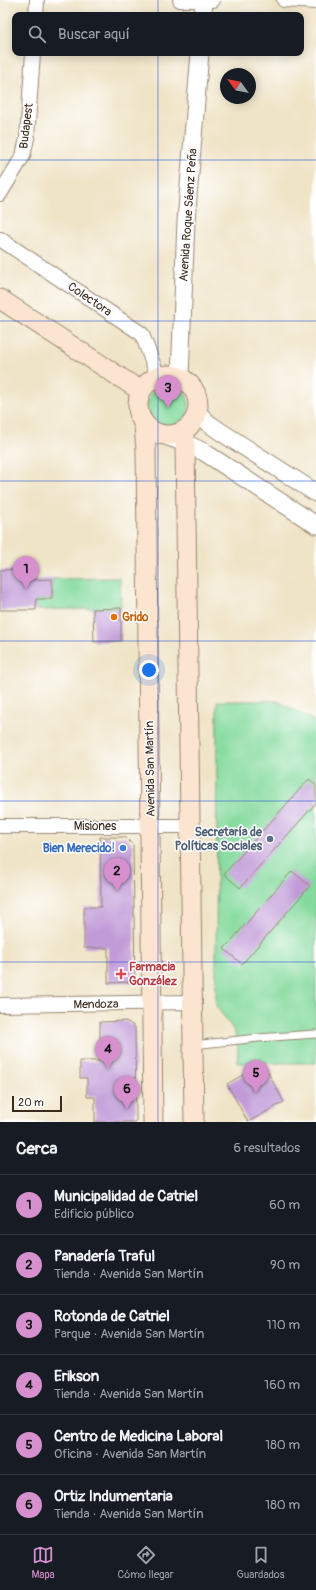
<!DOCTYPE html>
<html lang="es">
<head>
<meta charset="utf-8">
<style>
	body { margin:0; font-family:Pangolin,sans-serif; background:#242831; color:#f1f3f6 }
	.compass { position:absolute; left:220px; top:68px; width:36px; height:36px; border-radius:50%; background:#171b24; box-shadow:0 2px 10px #0003; rotate:303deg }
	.scale { position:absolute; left:12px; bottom:10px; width:50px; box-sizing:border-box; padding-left:4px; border:2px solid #3b2a1e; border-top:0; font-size:11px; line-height:14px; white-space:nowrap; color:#3b2a1e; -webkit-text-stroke:3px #fff; paint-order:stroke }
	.you { position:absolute; left:149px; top:670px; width:14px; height:14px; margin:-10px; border:3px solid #fff; border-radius:50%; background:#1a73e8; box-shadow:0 0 0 6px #1a73e833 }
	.badge { display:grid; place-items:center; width:26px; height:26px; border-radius:50%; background:#d690ce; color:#111; font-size:13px; font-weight:700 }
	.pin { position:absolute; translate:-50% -33px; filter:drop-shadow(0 1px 2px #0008) }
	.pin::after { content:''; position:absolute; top:21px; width:14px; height:12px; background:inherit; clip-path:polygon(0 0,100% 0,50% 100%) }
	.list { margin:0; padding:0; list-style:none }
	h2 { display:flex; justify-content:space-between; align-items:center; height:52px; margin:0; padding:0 16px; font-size:17px }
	h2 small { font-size:13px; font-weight:400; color:#9ea1a6 }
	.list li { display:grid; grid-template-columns:26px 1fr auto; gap:12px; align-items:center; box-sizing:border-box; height:60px; padding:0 16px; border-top:1px solid #363941 }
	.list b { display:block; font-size:15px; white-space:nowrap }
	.list p { margin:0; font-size:13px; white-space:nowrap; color:#9ea1a6 }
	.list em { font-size:13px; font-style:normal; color:#9ea1a6 }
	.icon { flex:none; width:22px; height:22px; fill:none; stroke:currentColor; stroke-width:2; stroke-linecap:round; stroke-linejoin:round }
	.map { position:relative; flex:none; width:316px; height:1122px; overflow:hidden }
	.search { position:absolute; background:#171b24; box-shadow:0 2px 10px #0003; left:12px; right:12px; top:12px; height:44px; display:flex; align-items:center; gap:10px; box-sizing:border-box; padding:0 14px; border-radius:8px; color:#9ea1a6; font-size:15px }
	.sheet { height:412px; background:#171b24 }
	nav { display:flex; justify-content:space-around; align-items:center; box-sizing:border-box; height:56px; border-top:1px solid #363941; background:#171b24; font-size:11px; color:#9ea1a6 }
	nav a { display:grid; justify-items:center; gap:2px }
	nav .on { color:#d690ce }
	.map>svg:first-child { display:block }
	.green { fill:#84da9d; stroke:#60825e }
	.building { fill:#c19bd8 }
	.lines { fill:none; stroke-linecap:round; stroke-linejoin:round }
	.service-casing { stroke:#968772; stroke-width:9 }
	.minor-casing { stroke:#968772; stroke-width:16 }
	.tertiary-casing { stroke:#968772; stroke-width:19 }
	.secondary-casing { stroke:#968772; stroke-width:21 }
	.service { stroke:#fff; stroke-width:7 }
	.minor { stroke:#fff; stroke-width:14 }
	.tertiary { stroke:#fff; stroke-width:17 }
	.secondary { stroke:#fce5d0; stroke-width:19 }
	.grid { fill:none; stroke:#1d4ed8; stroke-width:1; stroke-opacity:0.55 }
	.food-dot { fill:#e8710a; stroke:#fff; stroke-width:1.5 }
	.service-dot { fill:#5c6f8a; stroke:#fff; stroke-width:1.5 }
	.shop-dot { fill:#3f7fe0; stroke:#fff; stroke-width:1.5 }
	.health-dot { fill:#e0444e; stroke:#fff; stroke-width:1.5 }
	.labels { text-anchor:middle; stroke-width:3; stroke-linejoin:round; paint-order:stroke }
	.street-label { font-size:12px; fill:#3b2a1e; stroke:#fff }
	.food-label { font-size:12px; font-weight:bold; fill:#c56008; stroke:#fff; text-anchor:start }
	.service-label { font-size:12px; font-weight:bold; fill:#4e5e75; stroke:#fff; text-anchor:end }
	.shop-label { font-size:12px; font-weight:bold; fill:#366cbe; stroke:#fff; text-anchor:end }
	.health-label { font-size:12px; font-weight:bold; fill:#be3a42; stroke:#fff; text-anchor:start }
</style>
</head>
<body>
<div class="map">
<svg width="316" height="1122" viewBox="0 0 316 1122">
	<rect width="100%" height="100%" fill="#fff"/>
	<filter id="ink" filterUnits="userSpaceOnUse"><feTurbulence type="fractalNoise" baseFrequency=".025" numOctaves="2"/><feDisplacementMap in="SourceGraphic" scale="8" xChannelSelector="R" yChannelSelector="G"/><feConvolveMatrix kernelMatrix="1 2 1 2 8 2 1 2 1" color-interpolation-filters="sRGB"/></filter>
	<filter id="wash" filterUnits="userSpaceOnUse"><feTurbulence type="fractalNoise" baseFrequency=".012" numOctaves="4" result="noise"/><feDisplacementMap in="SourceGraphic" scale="16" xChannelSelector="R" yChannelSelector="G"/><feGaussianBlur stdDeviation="0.9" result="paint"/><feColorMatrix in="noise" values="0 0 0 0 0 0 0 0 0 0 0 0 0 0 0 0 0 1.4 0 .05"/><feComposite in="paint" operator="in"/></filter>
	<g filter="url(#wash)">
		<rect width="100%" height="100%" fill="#f0e4c7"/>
		<g class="green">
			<circle cx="168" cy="406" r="21"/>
			<polygon points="120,578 121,608 36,610 36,599 52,599 52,579"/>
			<path d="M217 701H277L316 722V1063H237C240 1032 233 1029 216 1006Z"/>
		</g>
		<g id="blocks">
			<g class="building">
				<polygon points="25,569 25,580 52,579 52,599 36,599 36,610 0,610 0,570"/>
				<polygon points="121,608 121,641 94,642 93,609"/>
				<polygon points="309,779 316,785 316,803 240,888 224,874"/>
				<polygon points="100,837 125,837 133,845 135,982 108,983 108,948 84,948 84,907 101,907"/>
				<polygon points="292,871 310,886 242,964 224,949"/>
				<polygon points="126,1021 135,1027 136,1122 95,1122 95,1097 87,1097 87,1078 80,1078 80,1061 100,1061 100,1022"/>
				<polygon points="263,1063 284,1102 248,1122 227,1084"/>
			</g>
		</g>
	</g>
	<g filter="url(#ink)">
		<use href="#blocks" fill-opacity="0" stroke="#968772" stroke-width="1"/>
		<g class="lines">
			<g class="service-casing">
				<polyline id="service" points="193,1045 258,1038 316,1034"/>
			</g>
			<g class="minor-casing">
				<g id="minor">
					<polyline points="180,0 213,0"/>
					<polyline points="284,0 316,2"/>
					<polyline points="36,15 37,0"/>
					<polyline points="0,194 23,156 27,138 33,53"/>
					<polyline points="0,239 142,334 158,377"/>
					<polyline points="0,826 190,826"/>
					<polyline points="0,1005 192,1002"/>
				</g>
			</g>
			<g class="tertiary-casing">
				<g id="tertiary">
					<polyline points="203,15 204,0"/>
					<polyline points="180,378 186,221 200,53"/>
					<polyline points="197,412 208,423 221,432 316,493"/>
					<polyline points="163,435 185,443 204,452 316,525"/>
				</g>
			</g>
			<g class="secondary-casing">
				<g id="secondary">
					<polyline points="0,299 141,391"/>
					<circle cx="168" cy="405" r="30"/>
					<polyline points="140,416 144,426 146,450 153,1122"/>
					<polyline points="183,432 185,443 194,1122"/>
				</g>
			</g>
			<use href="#service" class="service"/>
			<use href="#minor" class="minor"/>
			<use href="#tertiary" class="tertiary"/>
			<use href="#secondary" class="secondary"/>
		</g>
	</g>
	<path class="grid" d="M158 0V15M158 53V1122M0 160H316M0 321H316M0 481H316M0 641H316M0 801H316M0 962H316"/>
	<circle class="food-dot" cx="114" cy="617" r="4"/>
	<circle class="service-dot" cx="270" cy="839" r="4"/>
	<circle class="shop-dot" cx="123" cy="848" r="4"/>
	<path class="health-dot" d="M119 968h4v4h4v4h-4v4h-4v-4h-4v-4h4z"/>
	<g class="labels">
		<g class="street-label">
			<text transform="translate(26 126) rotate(-83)" y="4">Budapest</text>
			<text transform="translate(188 215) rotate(-86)" y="4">Avenida Roque Sáenz Peña</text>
			<text transform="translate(90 299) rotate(34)" y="4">Colectora</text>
			<text transform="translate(150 769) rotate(-91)" y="4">Avenida San Martín</text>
			<text x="95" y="830">Misiones</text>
			<text transform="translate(96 1004) rotate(-1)" y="4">Mendoza</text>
		</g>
		<g class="food-label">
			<text x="122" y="621">Grido</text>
		</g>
		<g class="service-label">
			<text x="262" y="836">Secretaría de<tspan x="262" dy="14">Políticas Sociales</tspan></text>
		</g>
		<g class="shop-label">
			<text x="115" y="852">Bien Merecido!</text>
		</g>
		<g class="health-label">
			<text x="129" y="971">Farmacia<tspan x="129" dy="14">González</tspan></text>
		</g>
	</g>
</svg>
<svg class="compass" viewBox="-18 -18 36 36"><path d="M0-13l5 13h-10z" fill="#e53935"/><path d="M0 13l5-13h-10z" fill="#9ea1a6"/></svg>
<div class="scale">20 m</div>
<div class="you"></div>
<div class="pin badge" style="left:26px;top:589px">1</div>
<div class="pin badge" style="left:117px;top:891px">2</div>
<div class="pin badge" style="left:168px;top:408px">3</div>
<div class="pin badge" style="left:108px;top:1069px">4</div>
<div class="pin badge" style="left:256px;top:1093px">5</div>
<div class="pin badge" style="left:127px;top:1109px">6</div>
<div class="search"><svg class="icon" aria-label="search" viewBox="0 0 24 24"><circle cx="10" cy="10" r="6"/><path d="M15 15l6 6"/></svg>Buscar aquí</div>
</div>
<section class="sheet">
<h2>Cerca<small>6 resultados</small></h2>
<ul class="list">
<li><span class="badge">1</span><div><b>Municipalidad de Catriel</b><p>Edificio público</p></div><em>60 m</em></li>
<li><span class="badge">2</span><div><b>Panadería Traful</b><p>Tienda · Avenida San Martín</p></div><em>90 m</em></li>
<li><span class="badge">3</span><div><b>Rotonda de Catriel</b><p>Parque · Avenida San Martín</p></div><em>110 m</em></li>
<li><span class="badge">4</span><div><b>Erikson</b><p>Tienda · Avenida San Martín</p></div><em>160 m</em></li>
<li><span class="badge">5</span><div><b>Centro de Medicina Laboral</b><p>Oficina · Avenida San Martín</p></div><em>180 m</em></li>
<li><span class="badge">6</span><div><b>Ortiz Indumentaria</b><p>Tienda · Avenida San Martín</p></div><em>180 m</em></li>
</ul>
</section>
<nav>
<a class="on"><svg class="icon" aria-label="map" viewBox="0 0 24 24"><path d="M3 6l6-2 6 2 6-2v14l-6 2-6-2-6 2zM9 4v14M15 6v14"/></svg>Mapa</a>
<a><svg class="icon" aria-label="directions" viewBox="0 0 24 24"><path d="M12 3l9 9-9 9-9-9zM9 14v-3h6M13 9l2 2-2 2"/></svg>Cómo llegar</a>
<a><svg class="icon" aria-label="saved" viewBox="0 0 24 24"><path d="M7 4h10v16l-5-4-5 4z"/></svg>Guardados</a>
</nav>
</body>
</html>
